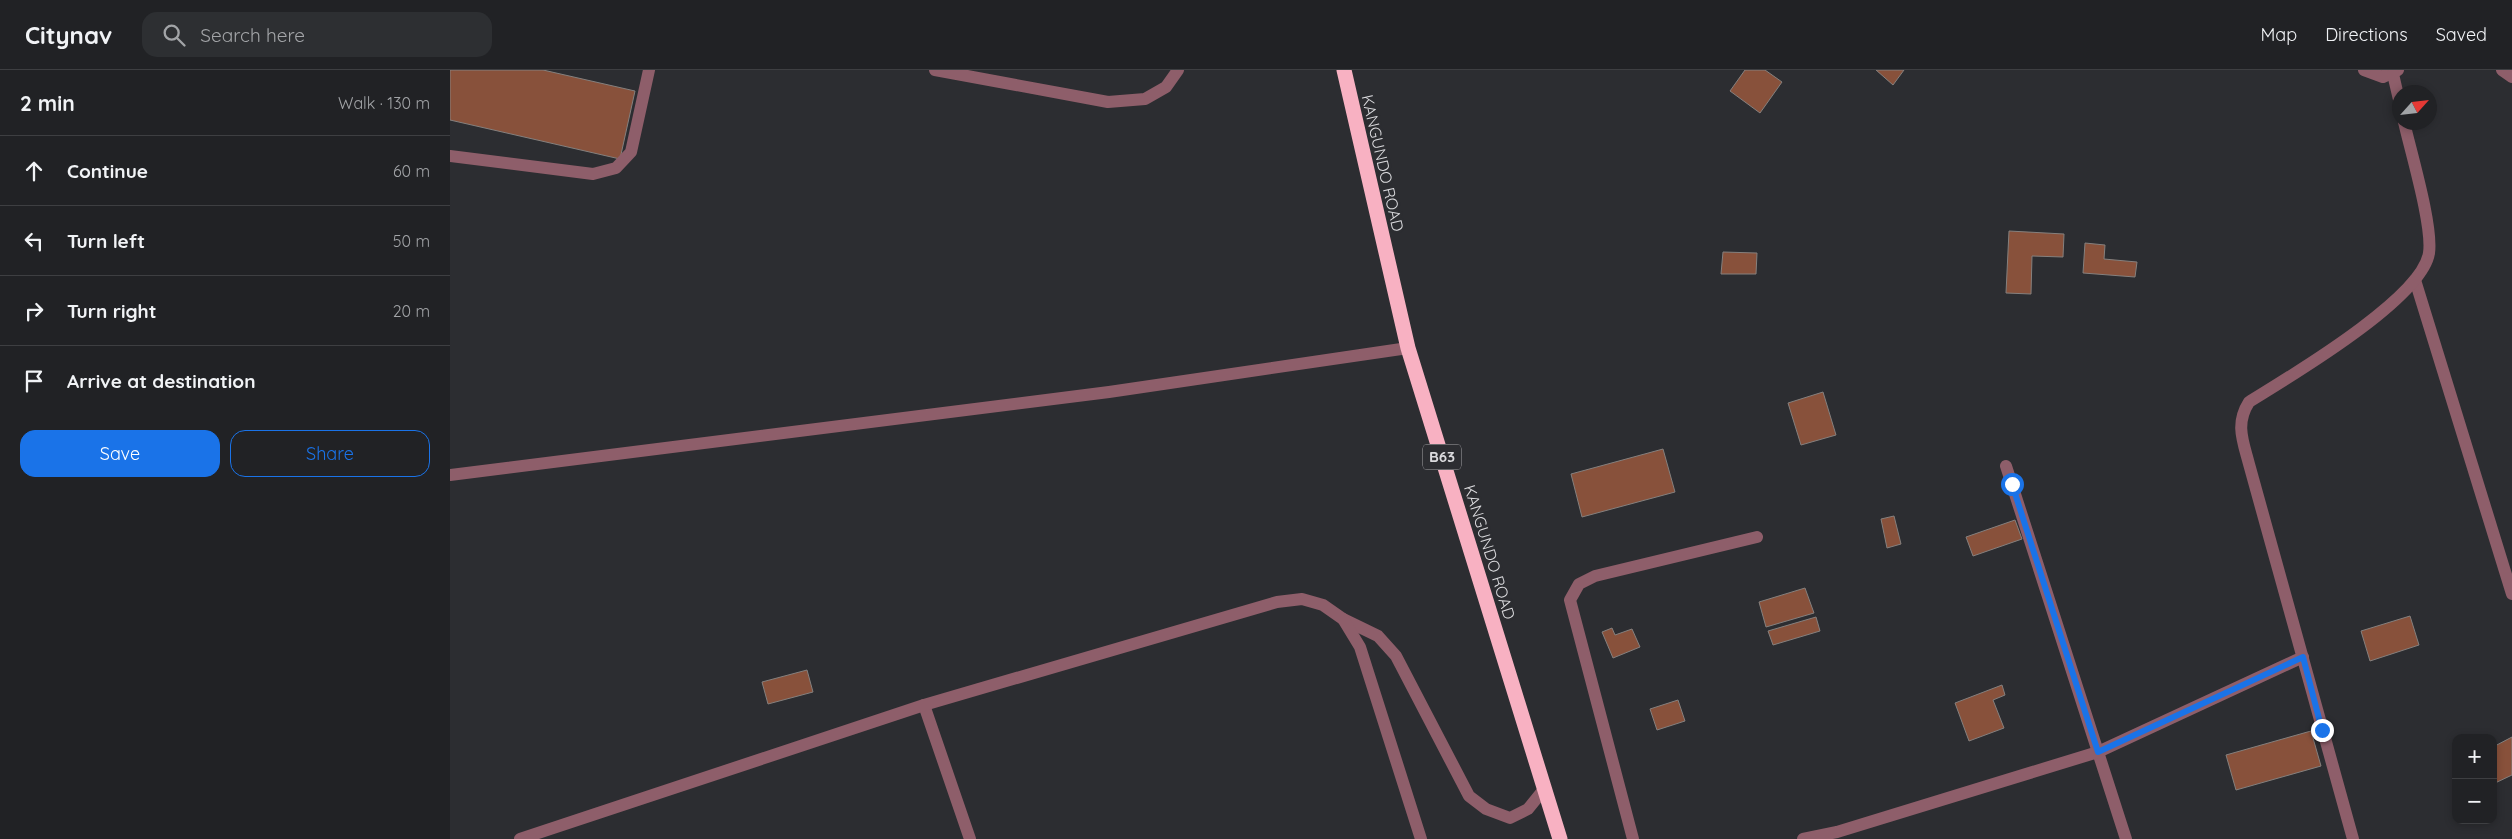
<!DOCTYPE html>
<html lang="en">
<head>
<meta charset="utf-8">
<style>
	body { margin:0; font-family:Quicksand,sans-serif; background:#2d2f32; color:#f1f3f6 }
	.controls { position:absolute; right:15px; bottom:15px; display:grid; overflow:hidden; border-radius:10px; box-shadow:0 2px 8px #0003 }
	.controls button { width:45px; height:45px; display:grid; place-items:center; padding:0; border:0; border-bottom:1px solid #3e3f42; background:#212225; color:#f1f3f6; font:25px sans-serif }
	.compass { position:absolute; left:1942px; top:15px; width:45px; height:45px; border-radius:50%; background:#212225; box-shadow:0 2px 8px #0003; rotate:63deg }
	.stop { position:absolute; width:15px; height:15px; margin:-11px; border:4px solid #1a73e8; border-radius:50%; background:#fff }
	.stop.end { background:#1a73e8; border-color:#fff; box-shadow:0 1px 5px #0008 }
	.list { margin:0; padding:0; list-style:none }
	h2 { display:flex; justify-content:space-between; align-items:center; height:65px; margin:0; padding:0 20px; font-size:21px }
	h2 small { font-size:16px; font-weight:400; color:#a2a4a7 }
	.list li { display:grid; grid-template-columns:32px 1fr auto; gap:15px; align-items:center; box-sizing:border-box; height:70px; padding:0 20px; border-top:1px solid #3e3f42 }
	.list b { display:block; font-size:19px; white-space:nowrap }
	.list em { font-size:16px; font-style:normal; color:#a2a4a7 }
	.actions { display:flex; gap:10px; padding:15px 20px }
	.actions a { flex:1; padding:11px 0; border:1px solid #1a73e8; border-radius:15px; text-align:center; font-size:18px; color:#1a73e8 }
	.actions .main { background:#1a73e8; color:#fff }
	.icon { flex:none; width:28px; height:28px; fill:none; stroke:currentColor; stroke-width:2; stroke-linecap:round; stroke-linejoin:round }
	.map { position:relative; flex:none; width:2062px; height:769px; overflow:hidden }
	header { display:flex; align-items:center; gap:30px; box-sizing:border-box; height:70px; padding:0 25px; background:#212225; border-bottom:1px solid #3e3f42 }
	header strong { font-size:24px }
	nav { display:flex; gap:28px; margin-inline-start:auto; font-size:18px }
	.search { width:350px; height:45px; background:#2d2f32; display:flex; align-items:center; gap:12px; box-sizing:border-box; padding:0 18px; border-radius:15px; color:#a2a4a7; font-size:19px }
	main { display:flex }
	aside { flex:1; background:#212225 }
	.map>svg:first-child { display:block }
	.building { fill:#88513b; stroke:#85807e }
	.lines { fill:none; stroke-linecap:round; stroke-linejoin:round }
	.minor { stroke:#8e5e6a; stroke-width:12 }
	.highway { stroke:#f8b1c2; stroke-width:15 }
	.route { stroke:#1a73e8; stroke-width:6 }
	.labels { text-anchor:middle; stroke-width:5; stroke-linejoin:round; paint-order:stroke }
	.shield { fill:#2c2d31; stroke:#a6a6a9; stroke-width:1 }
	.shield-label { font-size:15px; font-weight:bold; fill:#dadadd }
	.street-label { font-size:16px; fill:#dadadd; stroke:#2c2d31 }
</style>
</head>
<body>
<header>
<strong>Citynav</strong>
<div class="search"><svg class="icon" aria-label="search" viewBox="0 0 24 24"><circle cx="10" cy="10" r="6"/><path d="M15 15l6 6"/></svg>Search here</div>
<nav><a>Map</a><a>Directions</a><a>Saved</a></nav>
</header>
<main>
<aside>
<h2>2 min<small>Walk · 130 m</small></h2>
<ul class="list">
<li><svg class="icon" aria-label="ahead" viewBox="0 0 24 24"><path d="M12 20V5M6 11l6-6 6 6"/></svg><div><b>Continue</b></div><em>60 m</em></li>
<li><svg class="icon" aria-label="left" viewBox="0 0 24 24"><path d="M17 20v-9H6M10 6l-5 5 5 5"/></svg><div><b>Turn left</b></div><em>50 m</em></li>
<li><svg class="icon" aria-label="right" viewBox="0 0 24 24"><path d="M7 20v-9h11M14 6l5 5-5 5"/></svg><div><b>Turn right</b></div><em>20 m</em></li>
<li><svg class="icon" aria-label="arrive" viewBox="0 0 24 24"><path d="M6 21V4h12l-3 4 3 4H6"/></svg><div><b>Arrive at destination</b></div></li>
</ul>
<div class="actions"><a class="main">Save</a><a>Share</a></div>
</aside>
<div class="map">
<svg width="2062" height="769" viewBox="0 0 2062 769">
	<rect width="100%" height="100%" fill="#2c2d31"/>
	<g class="building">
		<polygon points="0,0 93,0 185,21 170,89 0,50"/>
		<polygon points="1295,0 1315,0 1332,12 1310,43 1280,21"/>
		<polygon points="1426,0 1454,0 1443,15"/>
		<polygon points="1559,161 1614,164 1613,187 1582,186 1581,224 1556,223"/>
		<polygon points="1635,173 1655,175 1654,189 1687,192 1685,207 1633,203"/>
		<polygon points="1273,182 1307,183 1306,204 1271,204"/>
		<polygon points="1373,322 1386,365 1351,375 1338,333"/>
		<polygon points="1213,379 1225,422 1132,447 1121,404"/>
		<polygon points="1444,446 1451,474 1437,478 1431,449"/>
		<polygon points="1565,450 1572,469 1523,486 1516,467"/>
		<polygon points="1355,518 1364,543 1316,557 1309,532"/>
		<polygon points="1960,546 1969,575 1920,591 1911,561"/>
		<polygon points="1366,547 1370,561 1323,575 1318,561"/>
		<polygon points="1162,558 1165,565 1182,559 1190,577 1163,588 1152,562"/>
		<polygon points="357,600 363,622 318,634 312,612"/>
		<polygon points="1552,615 1555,625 1543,630 1554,658 1519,671 1505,633"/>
		<polygon points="1228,630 1235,651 1207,660 1200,639"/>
		<polygon points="1861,661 1871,696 1786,720 1776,685"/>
		<polygon points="2062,667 2062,705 2043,714 2043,677"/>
	</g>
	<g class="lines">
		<g class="minor">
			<polyline points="485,0 658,32 695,29 716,17 728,0"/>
			<polyline points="1914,0 1933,7 1948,0"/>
			<polyline points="2052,0 2062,7"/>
			<polyline points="1943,4 1950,34"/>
			<polyline points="0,86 143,104 166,98 181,82 199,0"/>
			<polyline points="1965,210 2062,524"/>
			<polyline points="1556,396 1676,769"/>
			<polyline points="0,405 659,322 958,278"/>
			<polyline points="893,549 928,566 946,586 1019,726 1036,739 1060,748 1078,739 1095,718"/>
			<polyline points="474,635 520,769"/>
			<polyline points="70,769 474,635 827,532 852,529 873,535 893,549 910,577 971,769"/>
			<polyline points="1183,769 1120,530 1129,514 1145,506 1307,467"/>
			<polyline points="1353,769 1387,762 1648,682 1853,587"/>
			<path d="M1903 769 1799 394C1793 371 1785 354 1799 332 1839 307 1972 229 1979 183 1983 156 1961 83 1954 52"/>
		</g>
		<polyline class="highway" points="894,0 958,278 1110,769"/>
	</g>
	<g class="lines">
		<polyline class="route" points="1562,414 1648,682 1853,587 1872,660"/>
	</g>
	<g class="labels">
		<rect class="shield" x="973" y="374.5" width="38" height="25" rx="4"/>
		<g class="shield-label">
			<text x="992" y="392">B63</text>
		</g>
		<g class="street-label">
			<text transform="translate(933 93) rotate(77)" y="6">KANGUNDO ROAD</text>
			<text transform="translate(1040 482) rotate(73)" y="6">KANGUNDO ROAD</text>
		</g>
	</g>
</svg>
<div class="controls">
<button>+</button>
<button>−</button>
</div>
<svg class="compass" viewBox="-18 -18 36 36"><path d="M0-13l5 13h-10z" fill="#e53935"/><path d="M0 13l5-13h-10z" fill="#a2a4a7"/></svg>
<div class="stop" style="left:1562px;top:414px"></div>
<div class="stop end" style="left:1872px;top:660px"></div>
</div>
</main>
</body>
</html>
